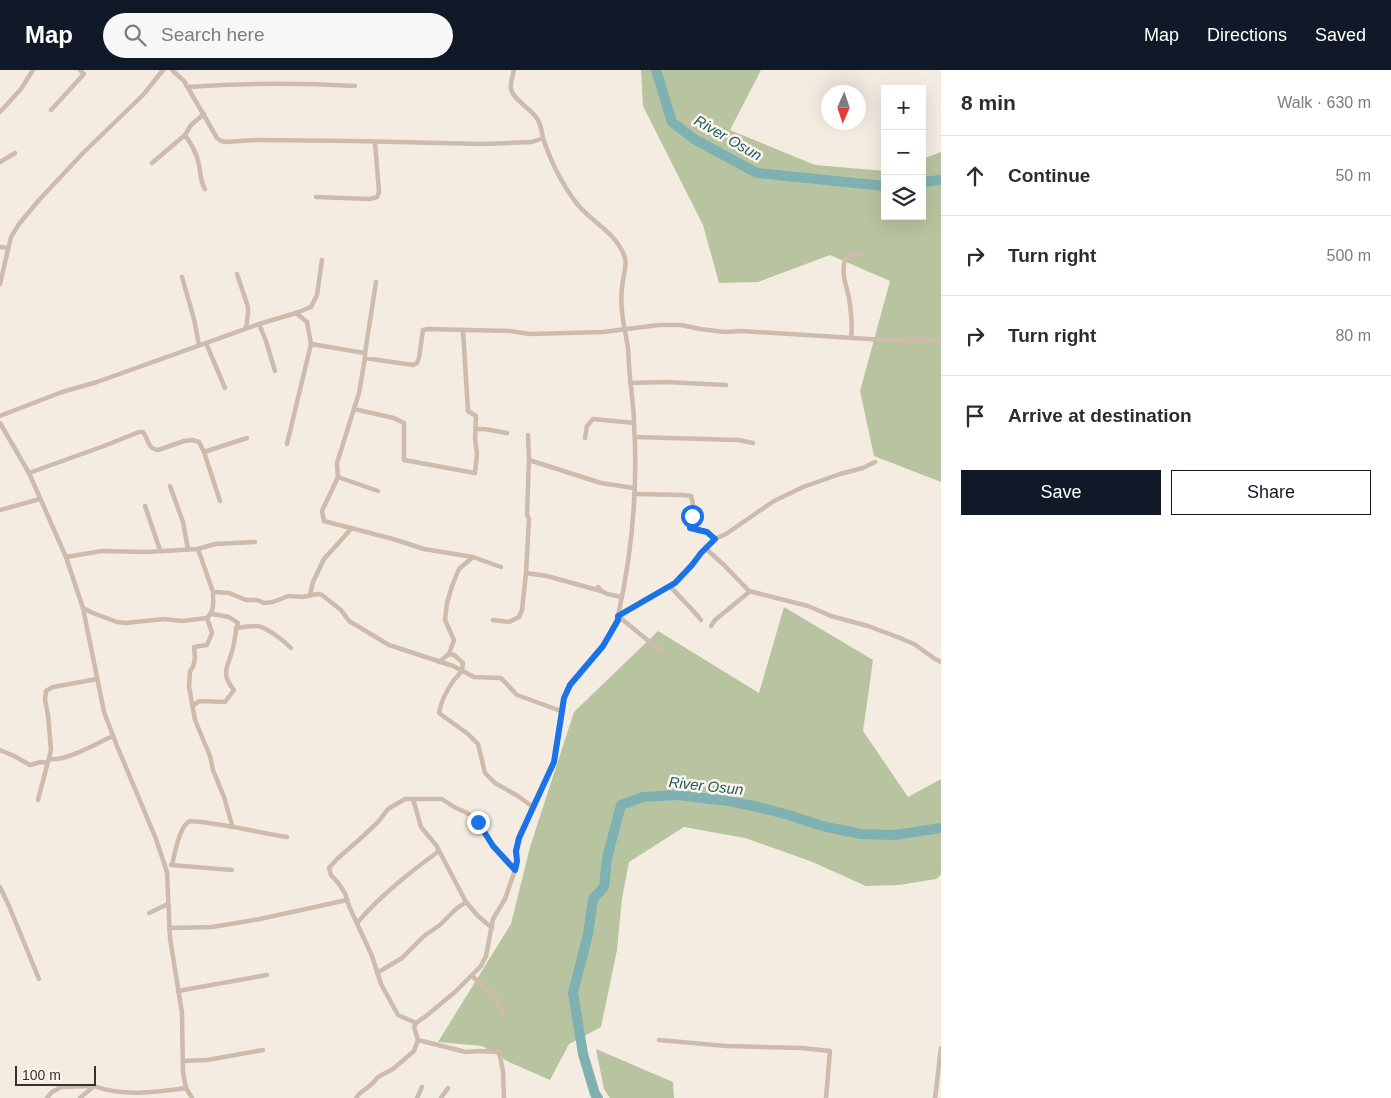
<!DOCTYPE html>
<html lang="en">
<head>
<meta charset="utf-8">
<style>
	body { margin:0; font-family:Arial,sans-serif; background:#f7f7f7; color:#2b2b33 }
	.controls { position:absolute; right:15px; top:15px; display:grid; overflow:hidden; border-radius:0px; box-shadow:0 5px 20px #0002 }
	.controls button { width:45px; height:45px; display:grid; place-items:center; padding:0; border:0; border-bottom:1px solid #e1e1e2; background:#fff; color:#2b2b33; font:25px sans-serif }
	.compass { position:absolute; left:821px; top:15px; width:45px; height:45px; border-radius:50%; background:#fff; box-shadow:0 5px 20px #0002; rotate:183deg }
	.scale { position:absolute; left:15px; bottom:12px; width:81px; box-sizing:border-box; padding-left:5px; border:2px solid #3b302b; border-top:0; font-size:14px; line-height:18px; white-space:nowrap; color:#3b302b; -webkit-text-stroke:4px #fbf5ee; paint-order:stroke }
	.stop { position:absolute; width:15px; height:15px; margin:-11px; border:4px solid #1a73e8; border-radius:50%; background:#fff }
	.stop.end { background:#1a73e8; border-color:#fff; box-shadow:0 1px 5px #0008 }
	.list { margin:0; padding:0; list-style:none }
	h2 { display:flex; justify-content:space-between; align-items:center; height:65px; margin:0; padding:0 20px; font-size:21px }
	h2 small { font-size:16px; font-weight:400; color:#7c7c81 }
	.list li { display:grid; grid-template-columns:32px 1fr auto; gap:15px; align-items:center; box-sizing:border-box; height:80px; padding:0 20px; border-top:1px solid #e1e1e2 }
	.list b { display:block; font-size:19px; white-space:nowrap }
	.list em { font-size:16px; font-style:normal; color:#7c7c81 }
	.actions { display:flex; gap:10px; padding:15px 20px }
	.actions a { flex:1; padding:11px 0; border:1px solid #111827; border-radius:0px; text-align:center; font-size:18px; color:#111827 }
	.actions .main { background:#111827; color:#fff }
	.icon { flex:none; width:28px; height:28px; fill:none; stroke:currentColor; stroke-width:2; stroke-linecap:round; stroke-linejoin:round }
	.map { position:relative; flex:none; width:941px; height:1028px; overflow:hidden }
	header { display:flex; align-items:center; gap:30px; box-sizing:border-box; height:70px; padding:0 25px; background:#111827; color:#fff }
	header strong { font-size:24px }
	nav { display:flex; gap:28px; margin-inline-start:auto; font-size:18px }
	.search { width:350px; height:45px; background:#f7f7f7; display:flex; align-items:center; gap:12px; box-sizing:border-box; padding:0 18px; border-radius:28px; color:#7c7c81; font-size:19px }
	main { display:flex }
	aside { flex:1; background:#fff }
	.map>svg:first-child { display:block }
	.green { fill:#b8c4a0 }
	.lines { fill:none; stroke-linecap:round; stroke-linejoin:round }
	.river { stroke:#7fb0b2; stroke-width:10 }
	.street { stroke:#cdbbac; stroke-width:4.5 }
	.route { stroke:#1a73e8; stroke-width:6 }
	.labels { text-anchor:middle; stroke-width:5; stroke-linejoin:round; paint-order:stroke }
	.water-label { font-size:15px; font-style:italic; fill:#1f5a5e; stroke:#fbf5ee }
</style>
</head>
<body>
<header>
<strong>Map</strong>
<div class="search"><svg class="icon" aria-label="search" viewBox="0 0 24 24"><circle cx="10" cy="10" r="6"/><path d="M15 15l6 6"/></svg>Search here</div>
<nav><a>Map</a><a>Directions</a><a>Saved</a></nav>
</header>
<main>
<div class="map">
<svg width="941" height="1028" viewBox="0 0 941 1028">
	<rect width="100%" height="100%" fill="#f4ebe1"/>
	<g class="green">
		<polygon points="641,0 761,0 730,60 815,95 885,101 885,146 922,146 922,89 941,82 941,412 874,386 860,321 890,211 830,185 758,212 719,213 703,155 643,36"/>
		<polygon points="784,537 873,590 863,661 908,727 941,709 941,805 936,809 899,815 866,816 810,791 745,768 684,757 629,792 622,828 617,880 601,957 569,974 550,1010 509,992 482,976 438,972 511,854 530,777 574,642 658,561 759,623"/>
		<polygon points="596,979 673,1012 674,1028 610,1028 604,1019"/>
	</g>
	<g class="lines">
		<g class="river">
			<polyline points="656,0 672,52 694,69 757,103 885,116"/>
			<polyline points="922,112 941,110"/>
			<polyline points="598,1028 595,1024 583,984 573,923 588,864 593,829 604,817 607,788 621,735 643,727 677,725 728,731 758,737 785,744 826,757 861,764 895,765 941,758"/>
		</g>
		<g class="street">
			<polyline points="172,0 184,11 217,68 221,71 226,72 255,70 355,71 482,74 532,72 543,68"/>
			<path d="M188 17C244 13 300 13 355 16"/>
			<polyline points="51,40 84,4 80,0"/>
			<polyline points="0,42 21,19 33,0"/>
			<path d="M185 65C191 74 197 83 199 95 201 104 200 111 205 119"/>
			<polyline points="0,92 15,83"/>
			<polyline points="152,93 185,65 191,55 204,44"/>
			<polyline points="316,127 370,129 377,127 379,122 375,72"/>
			<polyline points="0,177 8,178"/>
			<polyline points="237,204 248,237 248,243 246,258"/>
			<polyline points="182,207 194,249 199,275"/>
			<polyline points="0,214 11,167 19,154 39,130 83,83 143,25 163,0"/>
			<polyline points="259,254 266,271 275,301"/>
			<path d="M851 267C853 254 851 241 849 228 846 213 841 205 845 189L852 185 861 183"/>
			<polyline points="206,273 225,318"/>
			<polyline points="311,274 365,283 365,288 413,295 417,293 419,288 423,260 428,259 510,261 530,264 603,262 659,255 681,255 700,259 725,262 741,261 900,271 914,270 941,271"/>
			<polyline points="365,283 376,212"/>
			<polyline points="365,288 359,323 337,393 338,407 378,421"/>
			<polyline points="630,313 666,312 726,315"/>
			<polyline points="354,339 394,348 404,353 404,390 475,403 477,384 475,369 476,346 468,341 463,261"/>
			<polyline points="0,346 62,322 97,312 259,254 296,243 311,237 317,225 322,190"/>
			<polyline points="0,353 29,403 66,487 83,538 104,642 117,676 156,769 167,802 170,868 182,943 183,1003 186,1018 192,1028"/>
			<polyline points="476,359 484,359 507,363"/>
			<polyline points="635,367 738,370 753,373"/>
			<polyline points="585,368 587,356 593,349 634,353"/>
			<polyline points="287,374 311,274 307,252 296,243"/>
			<polyline points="204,382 220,431"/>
			<polyline points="529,390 601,413 634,418"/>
			<path d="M29 403 104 376 139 362H143C149 369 147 379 158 380L184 371 192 370 199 372 204 382 247 368"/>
			<polyline points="338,407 322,441 324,451 393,469 424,479 473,487 501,497"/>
			<polyline points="170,416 183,452 188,479"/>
			<polyline points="634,424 683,425 691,426 693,434 690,458 707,462 715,469"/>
			<polyline points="145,436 160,480"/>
			<polyline points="0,440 40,429"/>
			<polyline points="705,478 724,495 749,521 748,523 715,550 711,556"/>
			<polyline points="198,479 213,522"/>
			<polyline points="66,487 102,481 147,482 198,479 215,474 255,472"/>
			<polyline points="526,503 547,506 601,521"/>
			<path d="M670 516C680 528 691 537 701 550"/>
			<path d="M598 517C603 525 613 525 622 527"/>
			<polyline points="749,521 808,536 831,546 868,556 900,568 914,574 935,589 941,592"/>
			<polyline points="310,525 313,512 324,489 351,459"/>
			<polyline points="83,538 93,543 117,552 126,553 164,549 182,551 207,548"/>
			<polyline points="618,546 675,513 692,495 701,483 715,469 726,464 774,431 803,417 840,404 863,398 875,392"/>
			<polyline points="618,546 662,582"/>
			<polyline points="493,550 509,552 519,547 522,540 526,503 529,449 527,445 529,388 528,365"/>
			<path d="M236 558C243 557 250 556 257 556 267 557 284 571 291 578"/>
			<path d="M449 584 454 585 463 593C462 603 460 603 454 610 446 621 441 631 439 643L468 664 478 674 485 703 495 713 518 726 533 737"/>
			<polyline points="439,592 449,584 454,570 445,550 447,533 452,516 459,499 473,487"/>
			<path d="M193 636 199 631 225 632 234 620C219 602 229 596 233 578 235 570 235 562 238 553L229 547 212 544"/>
			<polyline points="0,680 14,686 30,695 41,692 47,693"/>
			<path d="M49 689C65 692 97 673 113 666"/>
			<polyline points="413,729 442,729 454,737 467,743 478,751 493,776 515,800"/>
			<polyline points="38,730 51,680 48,645 45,630 46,621 53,617 97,609"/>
			<path d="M232 755 224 727 213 700 210 686 195 650 189 617 190 601 193 597 195 588 194 577 207 575 212 563 207 548C215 541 213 532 213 522L229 523 246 530H257L264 533 273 532 288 526 302 527 318 524 322 525 341 540 349 551 389 575 453 596 474 607 501 608 517 625 561 641"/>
			<polyline points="171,795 232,800"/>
			<path d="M172 795C175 784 179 756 190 751 223 753 254 762 287 767"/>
			<polyline points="0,817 9,836 39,909"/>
			<polyline points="149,843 168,834"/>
			<path d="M357 853C381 825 409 803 439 781"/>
			<polyline points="169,858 212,857 260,849 347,830"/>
			<polyline points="377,903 402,888 424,866 440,855 456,839 466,832"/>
			<polyline points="472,906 496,928 503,945"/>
			<polyline points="178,921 267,905"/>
			<polyline points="416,953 398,945 381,914 372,886 349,836 345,823 339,814 331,805 329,798 337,789 360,769 378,752 388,739 405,729 413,729 421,757 436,775 466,832 478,846 492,858"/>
			<polyline points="418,970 466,982 478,981 499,982 503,1001 504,1028"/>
			<polyline points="659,970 726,976 802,978 830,981 826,1028"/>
			<polyline points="183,991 207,990 263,980"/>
			<polyline points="47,1028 52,1022 61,1017 93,1016"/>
			<path d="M80 1028 94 1016C123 1027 156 1022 186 1018"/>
			<path d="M356 1028 359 1024 372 1014 378 1007 393 999 414 981 418 970 414 957 416 953 426 946 455 922 481 896 486 886 493 849 505 829 515 800 517 791 515 781 519 769 554 692 564 628 570 615 603 577 619 550 618 546C632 483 638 418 634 354 634 341 632 328 631 316 629 303 629 291 628 278 626 266 623 253 622 241 621 231 621 221 623 210 624 203 627 196 625 188 617 163 594 154 578 135 563 116 551 92 543 68 542 62 541 56 538 50 532 39 513 30 511 19 510 13 513 5 514 0"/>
			<polyline points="417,1028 422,1017"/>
			<polyline points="441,1028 448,1018"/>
			<polyline points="935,1028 941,978"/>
		</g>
	</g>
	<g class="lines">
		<polyline class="route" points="478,752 493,776 515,800 517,791 516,781 519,768 554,692 564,628 570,615 603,576 618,550 618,546 675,513 692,495 701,483 715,469 707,462 690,458 692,446"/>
	</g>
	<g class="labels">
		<g class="water-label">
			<text transform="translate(728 68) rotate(30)" y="5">River Osun</text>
			<text transform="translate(706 716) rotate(6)" y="5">River Osun</text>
		</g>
	</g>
</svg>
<div class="controls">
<button>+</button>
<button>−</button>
<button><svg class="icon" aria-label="layers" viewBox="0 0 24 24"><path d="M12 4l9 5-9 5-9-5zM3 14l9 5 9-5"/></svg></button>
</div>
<svg class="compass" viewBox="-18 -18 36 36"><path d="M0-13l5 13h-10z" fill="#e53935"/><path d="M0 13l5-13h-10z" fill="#7c7c81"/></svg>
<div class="scale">100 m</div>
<div class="stop" style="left:692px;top:446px"></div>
<div class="stop end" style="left:478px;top:752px"></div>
</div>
<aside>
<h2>8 min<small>Walk · 630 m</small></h2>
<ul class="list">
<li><svg class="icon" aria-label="ahead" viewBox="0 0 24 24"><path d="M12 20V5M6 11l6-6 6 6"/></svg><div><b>Continue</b></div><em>50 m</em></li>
<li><svg class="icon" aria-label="right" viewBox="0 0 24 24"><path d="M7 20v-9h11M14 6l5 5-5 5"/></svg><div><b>Turn right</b></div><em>500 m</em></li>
<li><svg class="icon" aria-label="right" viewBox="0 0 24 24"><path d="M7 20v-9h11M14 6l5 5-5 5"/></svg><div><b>Turn right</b></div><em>80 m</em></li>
<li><svg class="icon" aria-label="arrive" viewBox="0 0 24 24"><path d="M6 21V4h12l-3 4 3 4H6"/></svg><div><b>Arrive at destination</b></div></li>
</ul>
<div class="actions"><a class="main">Save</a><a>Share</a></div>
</aside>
</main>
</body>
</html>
